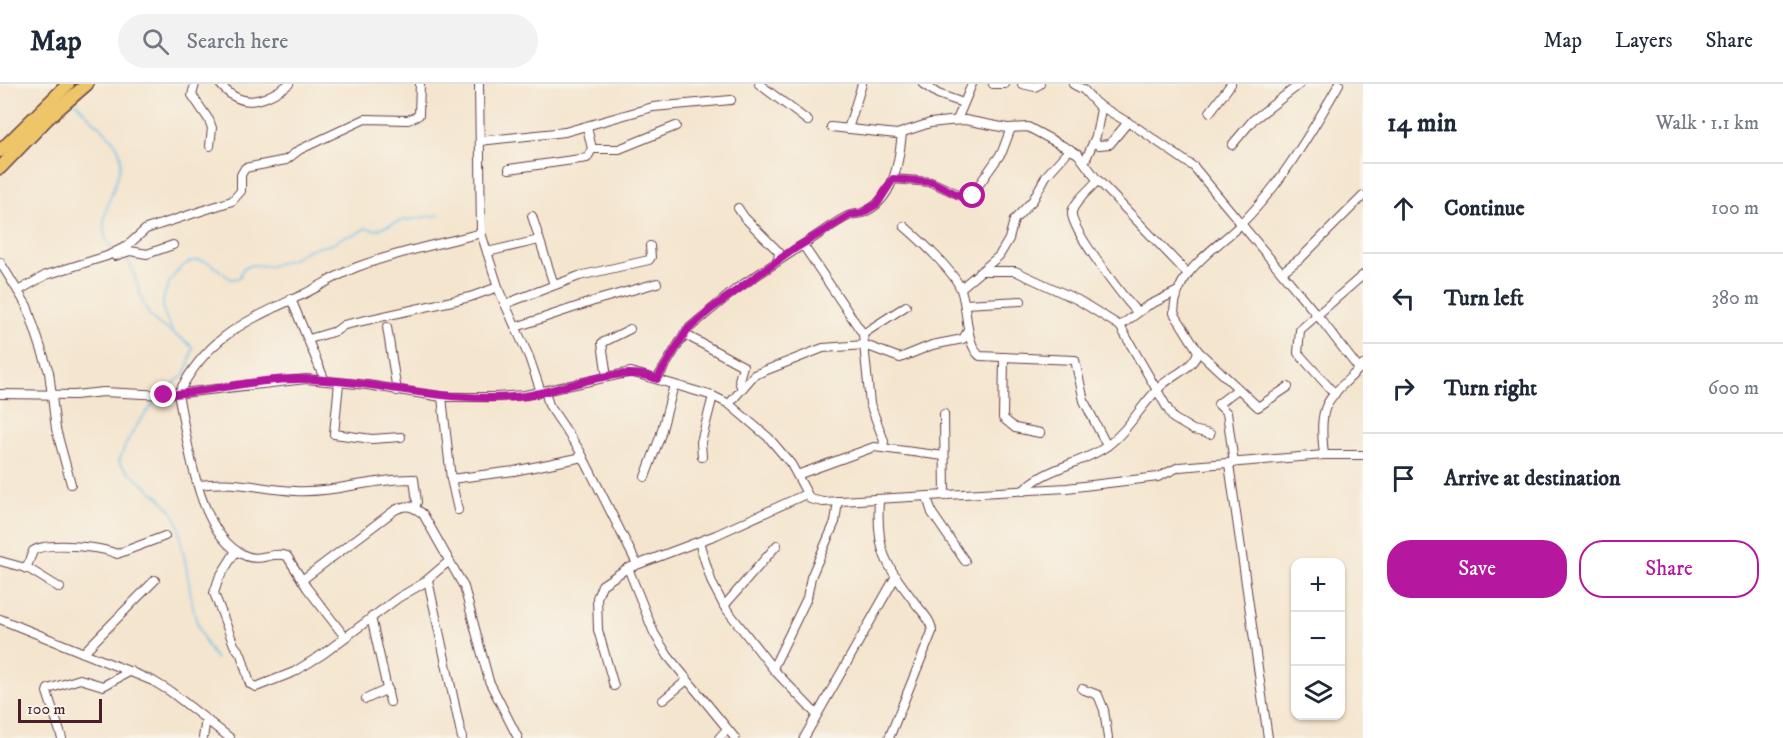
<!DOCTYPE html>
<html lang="en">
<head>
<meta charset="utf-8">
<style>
	body { margin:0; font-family:"IM FELL DW Pica",serif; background:#f2f2f3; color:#1f2937 }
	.controls { position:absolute; right:18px; bottom:18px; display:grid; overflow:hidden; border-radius:12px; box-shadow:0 2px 4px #0004 }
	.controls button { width:54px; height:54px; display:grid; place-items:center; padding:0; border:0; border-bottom:2px solid #e0e1e3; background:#fff; color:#1f2937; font:30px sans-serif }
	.scale { position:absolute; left:18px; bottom:15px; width:84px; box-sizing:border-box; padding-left:6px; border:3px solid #4a1f2b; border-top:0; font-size:16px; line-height:21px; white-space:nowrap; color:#4a1f2b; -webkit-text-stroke:4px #f7f3e8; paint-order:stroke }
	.stop { position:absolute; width:18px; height:18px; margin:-14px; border:4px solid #b5179e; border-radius:50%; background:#fff }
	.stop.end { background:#b5179e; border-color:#fff; box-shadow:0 2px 6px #0008 }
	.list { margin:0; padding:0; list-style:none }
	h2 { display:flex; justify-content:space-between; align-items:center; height:78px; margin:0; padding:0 24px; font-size:26px }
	h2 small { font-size:20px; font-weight:400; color:#747a83 }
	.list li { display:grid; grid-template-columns:39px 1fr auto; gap:18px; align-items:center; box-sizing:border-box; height:90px; padding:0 24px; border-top:2px solid #e0e1e3 }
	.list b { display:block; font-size:22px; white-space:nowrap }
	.list em { font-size:20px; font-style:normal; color:#747a83 }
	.actions { display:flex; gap:12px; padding:18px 24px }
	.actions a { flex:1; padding:14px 0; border:2px solid #b5179e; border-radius:24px; text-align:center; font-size:21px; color:#b5179e }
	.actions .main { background:#b5179e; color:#fff }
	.icon { flex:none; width:33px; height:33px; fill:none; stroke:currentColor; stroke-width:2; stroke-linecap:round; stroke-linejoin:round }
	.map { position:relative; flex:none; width:1363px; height:654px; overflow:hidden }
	header { display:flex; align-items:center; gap:36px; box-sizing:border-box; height:84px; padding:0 30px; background:#fff; border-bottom:2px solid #e0e1e3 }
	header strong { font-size:28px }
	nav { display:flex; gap:33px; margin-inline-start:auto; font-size:21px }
	.search { width:420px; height:54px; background:#f2f2f3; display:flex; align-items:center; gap:15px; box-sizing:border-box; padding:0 21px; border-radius:33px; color:#747a83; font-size:22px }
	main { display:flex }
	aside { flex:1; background:#fff }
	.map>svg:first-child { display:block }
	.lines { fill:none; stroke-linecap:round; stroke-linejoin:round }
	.stream { stroke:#71c0eb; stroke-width:1.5 }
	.minor-casing { stroke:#643d43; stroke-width:10 }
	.highway-casing { stroke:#643d43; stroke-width:15 }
	.minor { stroke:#fff; stroke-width:8 }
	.highway { stroke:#eec569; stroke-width:12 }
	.route { stroke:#b5179e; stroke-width:8 }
</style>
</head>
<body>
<header>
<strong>Map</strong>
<div class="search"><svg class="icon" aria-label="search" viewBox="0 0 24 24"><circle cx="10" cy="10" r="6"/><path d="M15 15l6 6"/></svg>Search here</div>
<nav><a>Map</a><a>Layers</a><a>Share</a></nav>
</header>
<main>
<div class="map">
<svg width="1363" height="654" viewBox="0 0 1363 654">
	<rect width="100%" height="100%" fill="#f7f3e8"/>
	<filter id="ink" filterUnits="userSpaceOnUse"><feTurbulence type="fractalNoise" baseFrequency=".0167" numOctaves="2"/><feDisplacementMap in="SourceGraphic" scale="12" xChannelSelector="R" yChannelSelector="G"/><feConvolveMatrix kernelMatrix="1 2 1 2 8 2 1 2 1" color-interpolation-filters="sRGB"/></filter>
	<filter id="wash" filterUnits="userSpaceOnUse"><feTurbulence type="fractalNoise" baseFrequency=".008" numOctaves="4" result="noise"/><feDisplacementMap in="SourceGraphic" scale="24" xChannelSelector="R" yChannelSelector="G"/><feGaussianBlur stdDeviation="1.35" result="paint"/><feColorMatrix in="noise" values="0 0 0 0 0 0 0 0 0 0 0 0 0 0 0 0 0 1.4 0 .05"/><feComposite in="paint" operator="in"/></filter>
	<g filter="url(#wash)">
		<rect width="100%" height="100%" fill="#f4e5ce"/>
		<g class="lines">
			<g class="stream">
				<path d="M76 18C88 36 121 53 121 76 121 99 88 145 113 164"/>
				<path d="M124 171C137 187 137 209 147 227 157 245 180 249 193 264L186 289 165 307"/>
				<path d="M172 246C169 239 164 232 163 224 161 205 181 171 204 177 214 179 222 190 231 195L239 194 243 184 252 181 269 182 290 176 310 165 333 160 345 152 354 151 366 144 375 146 400 137 439 131"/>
				<path d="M160 313C142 332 126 354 119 378 137 399 164 410 177 436 181 444 180 455 182 463 193 506 188 538 216 575"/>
			</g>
		</g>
	</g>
	<g filter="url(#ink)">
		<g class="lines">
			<g class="minor-casing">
				<g id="minor">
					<polyline points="195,0 192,11 209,36 212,44 210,62"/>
					<path d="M220 0C242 27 265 17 289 0"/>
					<polyline points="479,0 481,149 500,209 529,273 541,308"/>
					<polyline points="759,0 808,37"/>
					<polyline points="923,0 938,10 963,19"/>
					<polyline points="993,0 1005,0"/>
					<polyline points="1022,0 1035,3 1040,0"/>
					<polyline points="1073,0 1084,6 1101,25 1096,52 1085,77"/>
					<polyline points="1097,20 1139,45 1194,83 1322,237 1359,285"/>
					<polyline points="1210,28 1231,0"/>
					<polyline points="957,36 972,0"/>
					<polyline points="831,43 897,50 930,39 949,37 965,36 1007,44 1028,43 1078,70 1095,93 1187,189"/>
					<polyline points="848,45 862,0"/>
					<polyline points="480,57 565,48 653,23 731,16"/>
					<polyline points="1094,58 1099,61 1110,60 1128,38"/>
					<polyline points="1232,61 1253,36 1300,0"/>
					<polyline points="592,65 619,65 676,42"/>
					<polyline points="509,85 587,74 592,65 587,43"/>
					<polyline points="893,95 931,98 969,115 1002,68 1011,44"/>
					<path d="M1098 96C1091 104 1074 118 1072 128 1069 144 1125 215 1137 228"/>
					<polyline points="738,124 744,133 779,168 778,176"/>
					<polyline points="532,132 554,201"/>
					<path d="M904 142C919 155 955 188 961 206 968 224 965 260 980 272L1075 276 1084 317 1107 362"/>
					<path d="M801 162C817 152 832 140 848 132 853 130 858 130 862 129 894 117 899 78 902 49"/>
					<polyline points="487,168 539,156"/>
					<polyline points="115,172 130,167 147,170 173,161"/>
					<polyline points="0,178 27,222 49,288 56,345 71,400"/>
					<polyline points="982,187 1015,187 1078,216 1120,242 1173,334 1193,346 1210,350"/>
					<polyline points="1282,188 1302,173 1363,112"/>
					<polyline points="961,204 999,172 1009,155 1014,136 1033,116 1046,92 1070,65"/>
					<polyline points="18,207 46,191 107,172 127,162 146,145 232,117 241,107 241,91 245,84 286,76 299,66 365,35 408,36 419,31 420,0"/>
					<polyline points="291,215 325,297"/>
					<polyline points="505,220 579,192 649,176 651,173 650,162"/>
					<polyline points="965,220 1021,217"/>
					<polyline points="1120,242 1147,222 1178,207"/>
					<polyline points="387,243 397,307"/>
					<polyline points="516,243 597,216 657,199"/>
					<polyline points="684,250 743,282 739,296 741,303"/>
					<polyline points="863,250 906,222"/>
					<polyline points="309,255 336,247 344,241 470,213 498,203"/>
					<polyline points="1198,267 1258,323 1288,303"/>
					<polyline points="1004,273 1003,334 1015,344 1040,349"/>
					<polyline points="607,293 602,259 630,245"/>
					<polyline points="657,295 687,246 736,205 801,162 805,164 863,250 870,320 884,357 883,363"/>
					<polyline points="339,299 334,350 372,355 401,353"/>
					<polyline points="545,307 549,321 580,367 637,480"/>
					<polyline points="0,310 75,311 103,308 164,311 306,295 367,301 442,313 495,313 525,311 631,288 713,312 729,320 769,354 791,380 810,415 823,418 1067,404 1158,393 1179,383 1324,371 1363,371"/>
					<polyline points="1335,310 1298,269 1300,246 1363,191"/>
					<polyline points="442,313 451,395 514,387 583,373"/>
					<polyline points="729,320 754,291 823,264 865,261 900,274 932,261 963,255 967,248"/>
					<polyline points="944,330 945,412"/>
					<path d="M1324 371C1318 317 1326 318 1363 281"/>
					<polyline points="702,373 701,358 713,312"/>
					<polyline points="1234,379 1227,329 1218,320 1238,305"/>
					<polyline points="1229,380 1268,654"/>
					<polyline points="797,391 874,363 944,372"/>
					<polyline points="645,393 660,353 674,301"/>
					<polyline points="451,395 458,426"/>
					<path d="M199 401C237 396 259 405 295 407 336 409 374 394 414 395L417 418 415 423"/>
					<path d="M1023 407C1045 383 1081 381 1107 362 1129 346 1142 319 1162 301 1173 291 1195 283 1198 267L1174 229C1175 186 1215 166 1241 140 1253 128 1265 114 1275 101 1299 69 1319 35 1339 0"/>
					<polyline points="927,413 932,429 965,477"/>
					<path d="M879 416C876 468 885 479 916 520 922 528 932 537 932 548L889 654"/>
					<polyline points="699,458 712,499 724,522 774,586 817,631"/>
					<polyline points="236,467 219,494 214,509 234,561 241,570 250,600 256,603 294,588 323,570 398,514 422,500 448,478"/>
					<polyline points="0,477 29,485 60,504"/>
					<polyline points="628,484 654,549 668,572 735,654"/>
					<path d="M26 485 33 467C46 457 102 463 117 470L165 452"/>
					<path d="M302 496 395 426C407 420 413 422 423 430L464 503 489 597 518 654"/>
					<polyline points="428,496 462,654"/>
					<polyline points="724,522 777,461"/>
					<polyline points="371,533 390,618"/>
					<polyline points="0,535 153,597 171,608 230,654"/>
					<path d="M345 553 307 504 287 472C272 467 261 478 246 472 197 452 188 356 178 310 209 250 247 237 304 210 322 201 339 190 357 183 397 168 440 160 481 149"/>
					<polyline points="83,569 155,496"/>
					<polyline points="773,584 807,514 811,493 835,438 838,417"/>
					<polyline points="614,602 598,546 597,514 602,501 626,485 716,451 806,410"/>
					<polyline points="1082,605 1098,611 1104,626 1108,654"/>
					<polyline points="366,615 388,605"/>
					<polyline points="663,616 686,597"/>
					<polyline points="62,654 47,608 48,605 80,595 103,602 131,587"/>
					<polyline points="203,654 206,635"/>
					<polyline points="719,654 727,645"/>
					<polyline points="804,654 896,492"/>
				</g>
			</g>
			<g class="highway-casing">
				<g id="highway">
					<polyline points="0,67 68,0"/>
					<polyline points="0,84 48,34 87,0"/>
				</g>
			</g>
			<use href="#minor" class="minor"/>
			<use href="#highway" class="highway"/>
		</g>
	</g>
	<g class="lines" filter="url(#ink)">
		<path class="route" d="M164 311C210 308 257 294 304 295 378 296 449 321 525 312 565 306 619 279 657 295L687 246 711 225 794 165 850 131 862 129 877 120 893 95 932 98 964 114 973 112"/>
	</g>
</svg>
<div class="controls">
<button>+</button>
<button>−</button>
<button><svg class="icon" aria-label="layers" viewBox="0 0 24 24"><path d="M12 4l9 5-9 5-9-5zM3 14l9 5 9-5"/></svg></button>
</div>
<div class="scale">100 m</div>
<div class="stop" style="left:973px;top:112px"></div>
<div class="stop end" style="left:164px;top:311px"></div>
</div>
<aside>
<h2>14 min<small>Walk · 1.1 km</small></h2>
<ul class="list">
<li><svg class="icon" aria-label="ahead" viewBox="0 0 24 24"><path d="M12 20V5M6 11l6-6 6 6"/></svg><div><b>Continue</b></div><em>100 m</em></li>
<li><svg class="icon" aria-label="left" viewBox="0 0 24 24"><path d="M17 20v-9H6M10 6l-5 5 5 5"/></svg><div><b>Turn left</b></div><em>380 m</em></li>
<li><svg class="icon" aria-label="right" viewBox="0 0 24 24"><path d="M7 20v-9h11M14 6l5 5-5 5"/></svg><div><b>Turn right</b></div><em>600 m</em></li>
<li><svg class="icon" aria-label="arrive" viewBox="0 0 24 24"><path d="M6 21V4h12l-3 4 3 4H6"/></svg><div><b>Arrive at destination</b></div></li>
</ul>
<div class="actions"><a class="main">Save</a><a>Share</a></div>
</aside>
</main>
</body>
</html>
